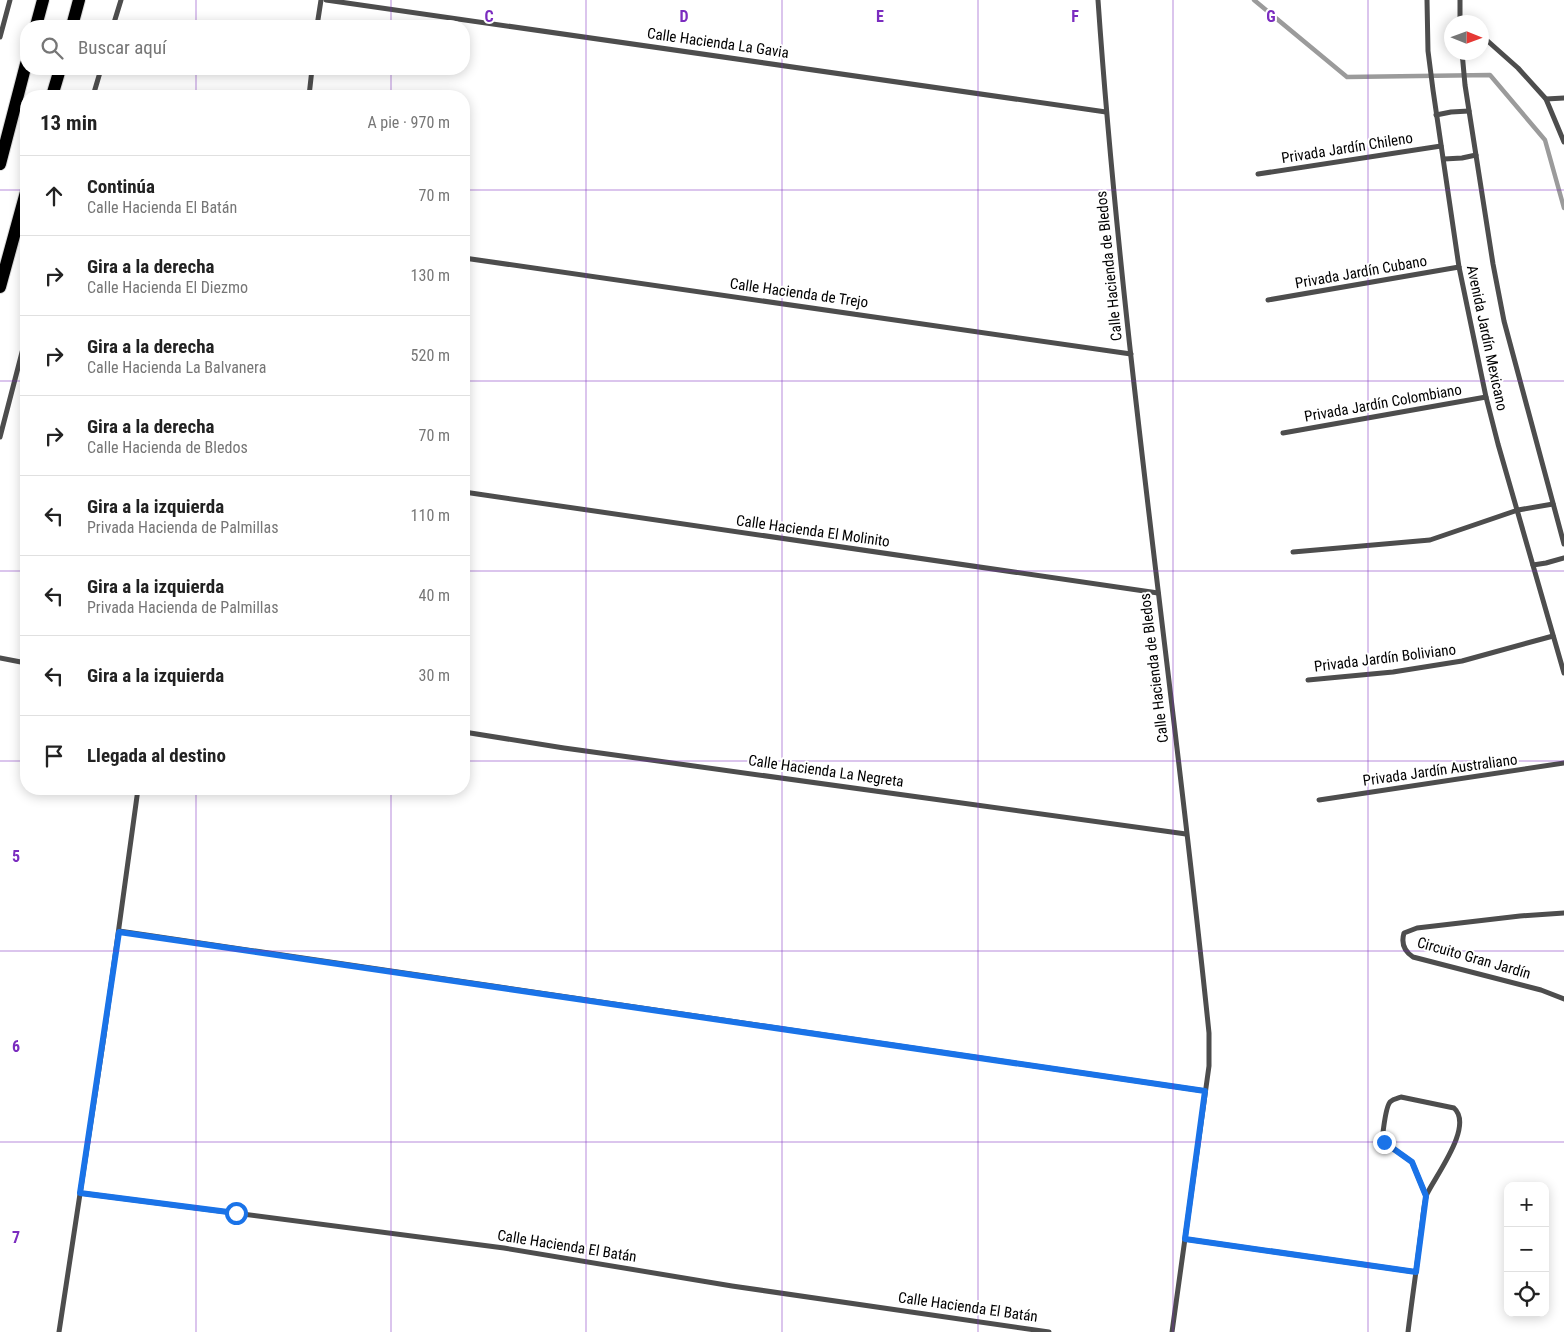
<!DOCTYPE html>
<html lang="es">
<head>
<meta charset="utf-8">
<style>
	body { margin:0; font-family:"Roboto Condensed",sans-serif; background:#f6f6f6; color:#222 }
	.controls { position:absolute; right:15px; bottom:15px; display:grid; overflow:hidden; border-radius:10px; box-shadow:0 2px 12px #0003 }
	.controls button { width:45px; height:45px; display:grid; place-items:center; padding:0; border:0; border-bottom:1px solid #e0e0e0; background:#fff; color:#222; font:25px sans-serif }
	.compass { position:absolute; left:1444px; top:15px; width:45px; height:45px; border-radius:50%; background:#fff; box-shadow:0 2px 12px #0003; rotate:91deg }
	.stop { position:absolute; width:15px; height:15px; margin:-11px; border:4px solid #1a73e8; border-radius:50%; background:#fff }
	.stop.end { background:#1a73e8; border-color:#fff; box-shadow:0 1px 5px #0008 }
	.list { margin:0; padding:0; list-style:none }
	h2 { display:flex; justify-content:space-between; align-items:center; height:65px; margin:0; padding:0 20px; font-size:21px }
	h2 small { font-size:16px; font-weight:400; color:#767676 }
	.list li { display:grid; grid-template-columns:32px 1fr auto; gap:15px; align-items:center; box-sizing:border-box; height:80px; padding:0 20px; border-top:1px solid #e0e0e0 }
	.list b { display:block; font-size:19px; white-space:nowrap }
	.list p { margin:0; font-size:16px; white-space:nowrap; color:#767676 }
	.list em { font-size:16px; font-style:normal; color:#767676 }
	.icon { flex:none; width:28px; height:28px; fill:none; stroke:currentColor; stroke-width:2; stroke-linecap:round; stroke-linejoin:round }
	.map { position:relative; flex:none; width:1564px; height:1332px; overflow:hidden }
	.search { position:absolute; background:#fff; box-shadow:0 2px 12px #0003; left:20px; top:20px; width:450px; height:55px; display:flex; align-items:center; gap:12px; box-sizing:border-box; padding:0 18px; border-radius:20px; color:#767676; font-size:19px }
	.panel { position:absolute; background:#fff; box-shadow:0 2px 12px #0003; left:20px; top:90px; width:450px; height:705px; border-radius:20px }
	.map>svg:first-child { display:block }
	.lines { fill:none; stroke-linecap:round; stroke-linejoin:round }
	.stream { stroke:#9b9b9b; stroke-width:4.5 }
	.primary-casing { stroke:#dbdbdb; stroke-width:14 }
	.street { stroke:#4d4d4d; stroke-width:5 }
	.primary { stroke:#000; stroke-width:12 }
	.route { stroke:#1a73e8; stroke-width:6 }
	.grid { fill:none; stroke:#7b2cbf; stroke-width:1; stroke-opacity:0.55 }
	.labels { text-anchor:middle; stroke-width:4; stroke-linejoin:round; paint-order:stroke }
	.street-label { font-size:15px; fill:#000; stroke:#fff }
	.grid-label { font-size:16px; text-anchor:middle; font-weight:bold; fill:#7b2cbf; stroke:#fff; stroke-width:4; stroke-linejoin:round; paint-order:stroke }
</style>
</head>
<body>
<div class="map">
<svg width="1564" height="1332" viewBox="0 0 1564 1332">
	<rect width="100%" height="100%" fill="#fff"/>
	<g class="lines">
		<polyline class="stream" points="1254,0 1347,77 1490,75 1545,140 1564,208"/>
		<g class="primary-casing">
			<g id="primary">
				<polyline points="36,26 43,0"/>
				<polyline points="72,26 79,0"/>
				<polyline points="52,96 60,69"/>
				<polyline points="0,164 26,64"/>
				<polyline points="0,287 26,192"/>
			</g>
		</g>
		<g class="street">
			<polyline points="326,0 1106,112"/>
			<path d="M1098 0C1122 346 1174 689 1209 1033V1066L1172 1332"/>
			<polyline points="1427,0 1428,51 1433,90 1459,267 1486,397 1498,444 1564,673"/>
			<polyline points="1460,0 1460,22"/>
			<polyline points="113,26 121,0"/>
			<polyline points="317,26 321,0"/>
			<polyline points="1482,36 1518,68 1546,99 1564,142"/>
			<polyline points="0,37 10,0"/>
			<polyline points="1462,52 1465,85 1493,264 1504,321 1564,544"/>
			<polyline points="93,96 101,69"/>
			<polyline points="309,96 312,69"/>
			<polyline points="1546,99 1564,98"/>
			<polyline points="1436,115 1451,112 1469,111"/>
			<polyline points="1444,159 1462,158 1476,155"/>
			<polyline points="1258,174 1441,146"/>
			<polyline points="464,258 1131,354"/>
			<polyline points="1268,300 1459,267"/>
			<polyline points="1283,433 1486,397"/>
			<polyline points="0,437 26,337"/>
			<polyline points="464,492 1158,593"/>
			<polyline points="1293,552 1430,540 1518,510 1553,504"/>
			<polyline points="1533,565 1546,563 1564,558"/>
			<polyline points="0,658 26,663"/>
			<polyline points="1308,680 1393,672 1462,661 1553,636"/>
			<polyline points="464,732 564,748 1186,834"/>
			<polyline points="1319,800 1564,763"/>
			<path d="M1564 913 1520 916 1417 928 1404 933C1401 943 1404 951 1413 957L1541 990 1564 999"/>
			<polyline points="119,931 1205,1091"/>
			<polyline points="80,1193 504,1248 732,1286 1049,1332"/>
			<polyline points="1185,1239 1416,1272"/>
			<polyline points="59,1332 104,1036 138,789"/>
			<path d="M1408 1332C1412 1299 1417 1266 1421 1232 1423 1221 1423 1205 1427 1194 1436 1175 1474 1126 1454 1108L1401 1097C1398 1098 1393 1099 1390 1102 1385 1108 1384 1129 1382 1138L1384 1142 1412 1162 1426 1196"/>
		</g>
		<use href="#primary" class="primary"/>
	</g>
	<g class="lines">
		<polyline class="route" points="236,1213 80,1193 119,932 1205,1091 1185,1239 1416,1272 1426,1196 1412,1162 1384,1142"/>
	</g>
	<path class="grid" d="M196 0V26M391 0V26M586 0V1332M782 0V1332M978 0V1332M1173 0V1332M1368 0V1332M196 69V96M391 69V96M0 190H26M464 190H1564M0 381H26M464 381H1564M0 571H26M464 571H1564M0 761H26M464 761H1564M196 789V1332M391 789V1332M0 951H1564M0 1142H1564"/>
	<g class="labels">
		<g class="street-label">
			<text transform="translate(718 43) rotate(8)" y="5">Calle Hacienda La Gavia</text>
			<text transform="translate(1347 148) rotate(-9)" y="5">Privada Jardín Chileno</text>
			<text transform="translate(1109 266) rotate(-96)" y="5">Calle Hacienda de Bledos</text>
			<text transform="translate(1361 272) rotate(-10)" y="5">Privada Jardín Cubano</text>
			<text transform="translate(799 293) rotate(8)" y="5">Calle Hacienda de Trejo</text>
			<text transform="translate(1487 338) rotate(78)" y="5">Avenida Jardín Mexicano</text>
			<text transform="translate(1383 403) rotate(-10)" y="5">Privada Jardín Colombiano</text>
			<text transform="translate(813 531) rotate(8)" y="5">Calle Hacienda El Molinito</text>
			<text transform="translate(1385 658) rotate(-7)" y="5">Privada Jardín Boliviano</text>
			<text transform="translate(1154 668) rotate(-97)" y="5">Calle Hacienda de Bledos</text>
			<text transform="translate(1440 770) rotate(-8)" y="5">Privada Jardín Australiano</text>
			<text transform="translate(826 771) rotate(8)" y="5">Calle Hacienda La Negreta</text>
			<text transform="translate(1474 958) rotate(16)" y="5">Circuito Gran Jardín</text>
			<text transform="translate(567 1246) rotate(9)" y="5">Calle Hacienda El Batán</text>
			<text transform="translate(968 1307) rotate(8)" y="5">Calle Hacienda El Batán</text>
		</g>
	</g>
	<g class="grid-label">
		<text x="489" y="22">C</text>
		<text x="684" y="22">D</text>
		<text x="880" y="22">E</text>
		<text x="1075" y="22">F</text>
		<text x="1271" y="22">G</text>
		<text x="16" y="862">5</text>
		<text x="16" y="1052">6</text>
		<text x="16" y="1243">7</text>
	</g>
</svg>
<div class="controls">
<button>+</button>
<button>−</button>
<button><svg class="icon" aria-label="locate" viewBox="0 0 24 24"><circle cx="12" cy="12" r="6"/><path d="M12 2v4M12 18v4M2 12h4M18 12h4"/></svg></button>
</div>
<svg class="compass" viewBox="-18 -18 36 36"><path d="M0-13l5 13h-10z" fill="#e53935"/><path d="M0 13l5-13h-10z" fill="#767676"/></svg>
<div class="stop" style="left:236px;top:1213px"></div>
<div class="stop end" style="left:1384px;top:1142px"></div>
<div class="search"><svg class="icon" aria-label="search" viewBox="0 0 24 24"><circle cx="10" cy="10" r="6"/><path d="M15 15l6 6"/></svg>Buscar aquí</div>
<section class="panel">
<h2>13 min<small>A pie · 970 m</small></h2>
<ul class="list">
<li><svg class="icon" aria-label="ahead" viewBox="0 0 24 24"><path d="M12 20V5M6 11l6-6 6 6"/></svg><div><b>Continúa</b><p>Calle Hacienda El Batán</p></div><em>70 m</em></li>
<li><svg class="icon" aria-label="right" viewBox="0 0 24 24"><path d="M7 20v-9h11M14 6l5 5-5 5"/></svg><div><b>Gira a la derecha</b><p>Calle Hacienda El Diezmo</p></div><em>130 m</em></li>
<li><svg class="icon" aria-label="right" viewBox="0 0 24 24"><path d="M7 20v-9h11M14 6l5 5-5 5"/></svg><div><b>Gira a la derecha</b><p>Calle Hacienda La Balvanera</p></div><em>520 m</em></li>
<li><svg class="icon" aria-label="right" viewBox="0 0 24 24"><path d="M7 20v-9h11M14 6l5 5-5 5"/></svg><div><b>Gira a la derecha</b><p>Calle Hacienda de Bledos</p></div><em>70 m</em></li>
<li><svg class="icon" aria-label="left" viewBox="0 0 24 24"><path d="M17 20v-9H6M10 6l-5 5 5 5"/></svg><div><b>Gira a la izquierda</b><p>Privada Hacienda de Palmillas</p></div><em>110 m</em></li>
<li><svg class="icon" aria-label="left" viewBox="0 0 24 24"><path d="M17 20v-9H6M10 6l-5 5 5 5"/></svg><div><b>Gira a la izquierda</b><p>Privada Hacienda de Palmillas</p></div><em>40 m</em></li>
<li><svg class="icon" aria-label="left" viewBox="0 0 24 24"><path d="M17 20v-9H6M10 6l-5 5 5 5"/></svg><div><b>Gira a la izquierda</b></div><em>30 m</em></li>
<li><svg class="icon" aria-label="arrive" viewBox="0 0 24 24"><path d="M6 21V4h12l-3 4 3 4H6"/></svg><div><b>Llegada al destino</b></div></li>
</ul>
</section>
</div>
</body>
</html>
